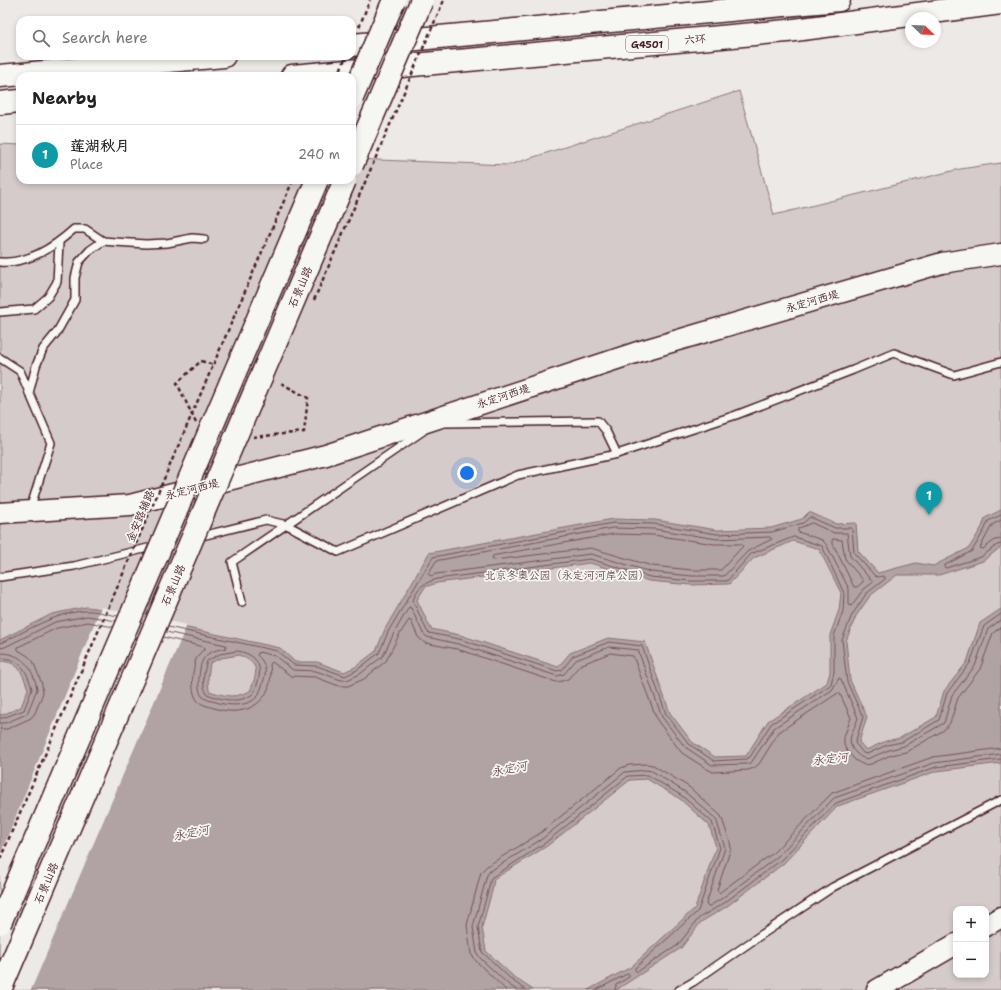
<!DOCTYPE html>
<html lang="en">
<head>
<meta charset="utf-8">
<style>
	body { margin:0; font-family:"Shantell Sans","LXGW WenKai TC",sans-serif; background:#f6f6f6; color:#222 }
	.controls { position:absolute; right:12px; bottom:12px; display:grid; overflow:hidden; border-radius:8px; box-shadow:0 2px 6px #0003 }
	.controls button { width:36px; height:36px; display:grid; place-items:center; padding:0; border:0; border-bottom:1px solid #e0e0e0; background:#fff; color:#222; font:20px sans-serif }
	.compass { position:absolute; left:905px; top:12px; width:36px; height:36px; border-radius:50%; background:#fff; box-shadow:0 2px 6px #0003; rotate:113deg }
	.you { position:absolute; left:467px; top:473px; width:14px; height:14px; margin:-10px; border:3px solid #fff; border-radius:50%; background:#1a73e8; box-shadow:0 0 0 6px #1a73e833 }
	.badge { display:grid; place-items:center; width:26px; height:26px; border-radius:50%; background:#db2777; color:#fff; font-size:13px; font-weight:700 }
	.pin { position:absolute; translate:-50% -33px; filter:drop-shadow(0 1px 2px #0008) }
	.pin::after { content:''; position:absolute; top:21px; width:14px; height:12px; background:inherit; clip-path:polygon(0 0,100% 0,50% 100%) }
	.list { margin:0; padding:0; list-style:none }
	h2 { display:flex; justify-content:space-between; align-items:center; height:52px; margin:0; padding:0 16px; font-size:17px }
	h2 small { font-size:13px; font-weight:400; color:#767676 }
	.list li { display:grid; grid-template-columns:26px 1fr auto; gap:12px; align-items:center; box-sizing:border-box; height:60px; padding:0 16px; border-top:1px solid #e0e0e0 }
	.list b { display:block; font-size:15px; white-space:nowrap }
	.list p { margin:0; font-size:13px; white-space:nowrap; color:#767676 }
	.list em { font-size:13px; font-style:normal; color:#767676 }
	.icon { flex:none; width:22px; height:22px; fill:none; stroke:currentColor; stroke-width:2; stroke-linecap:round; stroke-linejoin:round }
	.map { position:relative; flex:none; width:1001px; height:990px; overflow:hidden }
	.search { position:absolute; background:#fff; box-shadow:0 2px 6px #0003; left:16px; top:16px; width:340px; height:44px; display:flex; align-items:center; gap:10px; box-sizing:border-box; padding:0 14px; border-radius:12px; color:#767676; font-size:15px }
	.panel { position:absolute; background:#fff; box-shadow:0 2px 6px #0003; left:16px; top:72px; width:340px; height:112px; border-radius:12px }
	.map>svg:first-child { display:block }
	.green { fill:#d4cbca; stroke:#8f757a; fill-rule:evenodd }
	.water { fill:#b1a2a3; stroke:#886e73; fill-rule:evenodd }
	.pier { fill:#ece9e6 }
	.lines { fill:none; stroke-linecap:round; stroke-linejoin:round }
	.shore { stroke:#73535b; stroke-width:1 }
	.lane-casing { stroke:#4a1f2b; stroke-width:10 }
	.secondary-casing { stroke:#4a1f2b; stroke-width:23 }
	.highway-casing { stroke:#4a1f2b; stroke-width:25 }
	.path { stroke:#4a1f2b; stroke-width:2.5; stroke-dasharray:4 3; stroke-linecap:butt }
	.lane { stroke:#f6f6f2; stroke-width:7 }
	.secondary { stroke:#f6f6f2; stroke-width:20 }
	.highway { stroke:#f6f6f2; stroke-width:22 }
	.primary-bridge-casing { stroke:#4a1f2b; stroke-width:25; stroke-linecap:butt }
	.path-bridge { stroke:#4a1f2b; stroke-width:2.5; stroke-dasharray:4 3; stroke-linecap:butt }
	.primary-bridge { stroke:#f6f6f2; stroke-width:22 }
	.labels { text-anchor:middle; stroke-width:3.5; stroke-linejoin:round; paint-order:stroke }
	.shield { fill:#f6f6f2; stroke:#7e6067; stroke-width:1 }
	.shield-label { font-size:10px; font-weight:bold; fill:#4a1f2b }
	.street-label { font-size:11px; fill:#4a1f2b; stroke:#f6f6f2 }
	.park-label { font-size:11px; fill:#6c4a53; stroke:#f6f6f2 }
	.water-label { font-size:12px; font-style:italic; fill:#6e4d55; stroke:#f6f6f2 }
</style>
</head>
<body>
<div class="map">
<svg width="1001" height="990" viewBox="0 0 1001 990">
	<rect width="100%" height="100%" fill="#ece9e6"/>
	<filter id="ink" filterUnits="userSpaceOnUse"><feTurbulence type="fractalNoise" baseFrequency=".025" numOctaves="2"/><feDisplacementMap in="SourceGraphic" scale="8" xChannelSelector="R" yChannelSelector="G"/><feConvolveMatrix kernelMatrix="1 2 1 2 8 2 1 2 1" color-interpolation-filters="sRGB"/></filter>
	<g filter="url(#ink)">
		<path class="green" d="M739 91 774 215 960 169 1001 163V990H0V144L20 145V180H352V159L509 165ZM956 909H986V975H956Z"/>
		<path class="water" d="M1001 510V547L983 561 939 575H897L870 596 856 616 846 641 850 680 867 717 859 742 866 750 886 741 900 738 936 717 944 691 967 662 980 623 1001 609V763L937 771 838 806 783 864 726 907 701 922 681 948 616 990H588L631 967 695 908 716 847 709 825 680 799 647 779 630 780 547 846 494 879 492 891 482 927 486 951 515 978 533 990H0V714L2 715 21 707 28 689C22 673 20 662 0 661V640L52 614 86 607 95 608 280 648 295 662H317L344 672 355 667 376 651 385 629 429 553 613 519 655 520 717 530 771 528 802 519 809 512 836 524 856 523 858 551 878 573 916 563 933 566 969 548 982 527 985 518ZM793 541 819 549 841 593 839 610 830 635V672L827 683 768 721 746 756 715 757 692 742 670 713 645 642 608 638 570 653 558 667 460 635 431 629 417 600 425 587 437 583 590 563 649 581 691 585 729 584 754 558ZM239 655C260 664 258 671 250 691 233 699 226 696 209 691L208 678 210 663 221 658Z"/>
		<polygon class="pier" points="101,607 187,625 31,990 0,990 0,855"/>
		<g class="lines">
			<g class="shore">
				<polyline points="1001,515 988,521 985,529 972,551 945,565 944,567 946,568 981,557 997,545 1001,544"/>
				<polyline points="1001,520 992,525 980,548 983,549 995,540 1001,539"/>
				<polygon points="812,523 834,533 847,533 850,556 872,581 872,583 863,590 851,606 849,605 849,589 826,544 822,540 798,532 798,529"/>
				<polygon points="613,528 654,529 717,539 770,537 772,539 748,551 724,576 692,576 651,572 591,554 436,574 431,576 428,574 436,561"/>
				<polygon points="614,534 653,535 715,544 741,544 743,546 721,570 692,570 652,566 591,548 494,560 492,559 493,556"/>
				<path d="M794 537 822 546 844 593 843 611 834 636V672L831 684 829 686 771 724 750 757 746 759 714 761 689 744 666 714 642 646 609 642 573 656 562 670 557 671 459 639 429 633 427 631 413 601C416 587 425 583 437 579L590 559 650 577 691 581H727L751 554Z"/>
				<polygon points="833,539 842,540 845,559 863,580 863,582 857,587 854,587 832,542"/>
				<polyline points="168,627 277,651 294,665 317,666 345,676 357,670 379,653 389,630 433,557 613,523 654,524 717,534 772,532 803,523 810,517 835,528 852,528 854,553 875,576 878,577 883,576 885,577 885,579 866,594 852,615 842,640 847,682 863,717 855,743 863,753 867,754 887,745 902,742 939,720 947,693 970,663 984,626 1001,614"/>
				<path d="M166 632 226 645V648C211 651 203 653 200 669 199 677 197 690 202 696 205 700 212 701 216 702 228 706 248 707 257 697 259 694 261 689 262 686 264 680 267 671 264 665 263 661 260 658 257 655L259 652 275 656 293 670 316 671 341 680H347L360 674 383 656 394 633 409 607 411 608 423 633 427 637 458 644 557 676 564 674 576 660 609 647 638 650 662 717 685 747 712 765 746 764 751 763 774 728 832 690 839 678 841 679 858 718C854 731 844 741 856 753 859 756 862 758 867 759L889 750 904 746 944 723 952 695 975 666 988 629 1001 620"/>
				<path d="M163 637 204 647 205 649C195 655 195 663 193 673 192 681 192 693 197 700 201 705 208 706 214 708 247 719 276 701 270 664L272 662 291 676 315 677 339 686H348L364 679 386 661 399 635 409 620 411 621 418 637 425 643 457 649 556 682 562 681 568 679 580 665 610 653 633 656 657 720 682 753 707 769 713 772 748 770 754 768 759 764 779 732 838 693 840 694 851 718 844 737V745L847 751 855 760 864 765 871 764 891 755 906 752 944 730 950 723 958 698 980 669 993 633 1001 627"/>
				<path d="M0 643 3 642C30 629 62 609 93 611 101 612 110 615 118 616"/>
				<polyline points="0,648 5,647 55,622 87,616 94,617 116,621"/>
				<path d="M238 651C264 656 263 674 253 694 239 704 222 700 207 694 201 685 204 670 207 661L220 654Z"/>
				<path d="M0 653C23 653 33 668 37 689L27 714 5 723H0"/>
				<path d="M0 658C21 658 27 671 32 689L24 710 3 718H0"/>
				<polyline points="0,729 7,729 31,718 35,713 43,693 42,684 33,661 28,656 18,650 18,647 57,628 88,622 113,627"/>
				<polyline points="506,990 476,961 471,954 467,925 481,872 487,866 539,834 621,768 629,765 647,764 653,765 689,787 721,816 730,842 731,848 717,890 719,893 773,853 832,793 933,757 1001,748"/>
				<polyline points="517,990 509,985 480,958 477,953 473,927 487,875 490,871 542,839 625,772 646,770 652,771 685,792 715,818 717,822 725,848 706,904 708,907 721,899 777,857 834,798 934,763 1001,754"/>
				<polyline points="526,990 513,981 482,952 478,927 488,891 491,878 545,843 628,776 648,775 682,796 712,822 720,848 698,911 635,968 635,970 637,972 678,945 699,918 724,903 780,861 836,803 936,767 1001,759"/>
				<polyline points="596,990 627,974 629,974 629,977 616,985 615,990"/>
			</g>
			<g class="lane-casing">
				<g id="lane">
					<path d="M0 262C28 264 54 247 74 229H85L103 241 115 242 146 244 167 243 192 238 204 239"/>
					<polyline points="0,312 34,309 48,297 57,282 59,243"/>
					<polyline points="0,358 20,371 51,443 30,509"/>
					<polyline points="29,393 36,366 43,349 57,332 75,300 75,278 79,262 90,250 103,241"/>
					<polyline points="446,423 598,421 606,431 617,454"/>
					<polyline points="198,537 266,520 287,525 338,552 518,475 617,454 736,415 853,370 894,353 954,375 1001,362"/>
					<polyline points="0,577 74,566 156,546"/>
					<polyline points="242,602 232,562 423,431"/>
					<polyline points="679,990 693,982 758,937 833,887 1001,800"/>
				</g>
			</g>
			<g class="secondary-casing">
				<g id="secondary">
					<polyline points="0,513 130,505 326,455 644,350 942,263 1001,254"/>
					<polyline points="986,926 1001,917"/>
					<polyline points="877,990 956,944"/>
				</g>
			</g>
			<g class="highway-casing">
				<g id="highway">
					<polyline points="352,45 839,0"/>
					<polyline points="0,76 224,56"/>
					<polyline points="292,76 787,31 1001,3"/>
					<polyline points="0,103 20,101"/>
				</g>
			</g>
			<g class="path">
				<polyline points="359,27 370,0"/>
				<polyline points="196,423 177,383 201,361 214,365"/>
				<polyline points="253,437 304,432 308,398 279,382"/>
			</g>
			<use href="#lane" class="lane"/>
			<use href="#secondary" class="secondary"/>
			<use href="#highway" class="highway"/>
			<g class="primary-bridge-casing">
				<g id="primary-bridge">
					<polyline points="352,98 394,0"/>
					<polyline points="352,165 422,0"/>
					<polyline points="0,923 317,180"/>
					<polyline points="0,990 345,180"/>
				</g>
			</g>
			<g class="path-bridge">
				<polyline points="338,76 346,56"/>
				<polyline points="314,300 444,0"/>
				<polyline points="0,859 293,180"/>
			</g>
			<use href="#primary-bridge" class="primary-bridge"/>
		</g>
	</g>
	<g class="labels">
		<rect class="shield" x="626" y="36" width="42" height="16" rx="3"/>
		<g class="shield-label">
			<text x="647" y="48">G4501</text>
		</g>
		<g class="street-label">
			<text transform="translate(695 39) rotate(-5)" y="4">六环</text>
			<text transform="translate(300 287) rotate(-67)" y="4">石景山路</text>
			<text transform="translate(812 301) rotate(-16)" y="4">永定河西堤</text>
			<text transform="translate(503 396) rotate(-18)" y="4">永定河西堤</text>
			<text transform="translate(192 489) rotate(-14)" y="4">永定河西堤</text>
			<text transform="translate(140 516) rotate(-67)" y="4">金安路辅路</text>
			<text transform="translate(173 585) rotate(-67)" y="4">石景山路</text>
			<text transform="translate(46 883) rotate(-67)" y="4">石景山路</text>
		</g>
		<g class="park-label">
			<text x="567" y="579">北京冬奥公园（永定河河岸公园）</text>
		</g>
		<g class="water-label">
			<text transform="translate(830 759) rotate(-6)" y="4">永定河</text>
			<text transform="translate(509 769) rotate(-11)" y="4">永定河</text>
			<text transform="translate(191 833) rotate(-11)" y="4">永定河</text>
		</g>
	</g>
</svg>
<div class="controls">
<button>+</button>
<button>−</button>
</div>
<svg class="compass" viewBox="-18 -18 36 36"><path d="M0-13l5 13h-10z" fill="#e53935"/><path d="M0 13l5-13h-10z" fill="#767676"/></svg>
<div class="you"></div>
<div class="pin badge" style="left:929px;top:515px;background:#0f9aa8">1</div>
<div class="search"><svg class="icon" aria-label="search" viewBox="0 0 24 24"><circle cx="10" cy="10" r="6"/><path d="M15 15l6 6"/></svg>Search here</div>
<section class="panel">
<h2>Nearby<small></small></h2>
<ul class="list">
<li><span class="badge" style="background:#0f9aa8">1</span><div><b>莲湖秋月</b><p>Place</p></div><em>240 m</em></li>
</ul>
</section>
</div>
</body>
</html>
